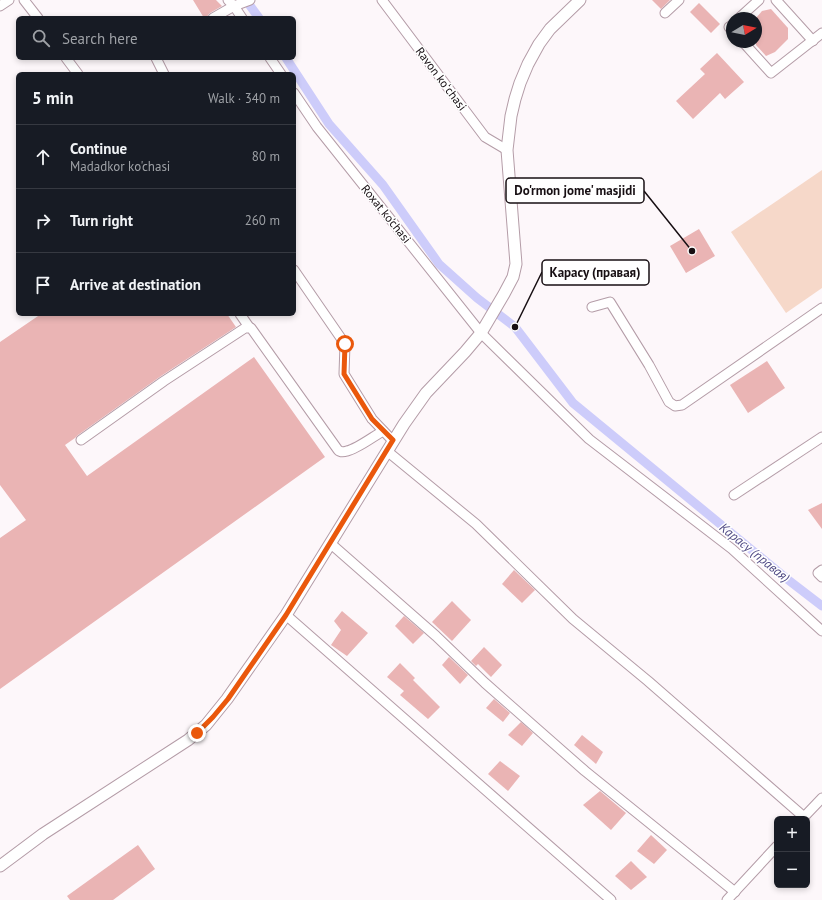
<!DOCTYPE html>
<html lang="en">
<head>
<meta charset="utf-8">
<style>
	body { margin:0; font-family:"PT Sans",sans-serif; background:#20242c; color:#f1f3f6 }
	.controls { position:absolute; right:12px; bottom:12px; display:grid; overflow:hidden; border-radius:6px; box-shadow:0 2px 6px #0003 }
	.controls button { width:36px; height:36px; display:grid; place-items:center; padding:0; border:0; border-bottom:1px solid #363941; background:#171b24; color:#f1f3f6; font:20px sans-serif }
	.compass { position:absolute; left:726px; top:12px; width:36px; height:36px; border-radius:50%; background:#171b24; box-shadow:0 2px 6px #0003; rotate:80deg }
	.stop { position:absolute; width:12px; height:12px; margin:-9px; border:3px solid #ea580c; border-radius:50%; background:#fff }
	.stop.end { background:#ea580c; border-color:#fff; box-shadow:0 1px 4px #0008 }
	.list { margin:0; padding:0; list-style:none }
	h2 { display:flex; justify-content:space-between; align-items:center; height:52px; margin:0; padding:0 16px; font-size:17px }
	h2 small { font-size:13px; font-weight:400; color:#9ea1a6 }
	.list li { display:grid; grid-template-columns:26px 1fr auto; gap:12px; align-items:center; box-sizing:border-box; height:64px; padding:0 16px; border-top:1px solid #363941 }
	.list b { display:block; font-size:15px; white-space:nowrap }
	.list p { margin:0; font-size:13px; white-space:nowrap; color:#9ea1a6 }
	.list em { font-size:13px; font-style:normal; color:#9ea1a6 }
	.icon { flex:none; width:22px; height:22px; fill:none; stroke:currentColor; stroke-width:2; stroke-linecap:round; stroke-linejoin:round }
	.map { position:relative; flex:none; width:822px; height:900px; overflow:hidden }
	.search { position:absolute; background:#171b24; box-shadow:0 2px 6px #0003; left:16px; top:16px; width:280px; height:44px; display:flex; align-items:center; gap:10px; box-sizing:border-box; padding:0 14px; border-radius:6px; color:#9ea1a6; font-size:15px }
	.panel { position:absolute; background:#171b24; box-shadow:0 2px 6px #0003; left:16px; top:72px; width:280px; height:244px; border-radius:6px }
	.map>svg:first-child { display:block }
	.green { fill:#f6d8c9 }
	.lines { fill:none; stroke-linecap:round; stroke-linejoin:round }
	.canal { stroke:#cdccfa; stroke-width:9 }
	.building { fill:#eab4b4 }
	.minor-casing { stroke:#b49ca7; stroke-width:11 }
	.major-casing { stroke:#b49ca7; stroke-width:13 }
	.minor { stroke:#fff; stroke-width:9 }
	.major { stroke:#fff; stroke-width:11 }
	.route { stroke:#ea580c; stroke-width:5 }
	.labels { text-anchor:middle; stroke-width:3; stroke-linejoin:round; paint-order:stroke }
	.street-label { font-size:12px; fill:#170f13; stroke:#fff }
	.water-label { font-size:13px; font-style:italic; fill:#4f4984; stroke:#fff }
	.leader { fill:none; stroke:#170f13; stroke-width:1.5 }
	.callout-dot { fill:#170f13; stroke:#fff; stroke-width:1.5 }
	.callout { fill:#fff; stroke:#170f13; stroke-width:1.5 }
	.callout-label { font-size:13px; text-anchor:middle; font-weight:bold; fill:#170f13 }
</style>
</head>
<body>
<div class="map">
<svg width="822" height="900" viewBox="0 0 822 900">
	<rect width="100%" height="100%" fill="#fdf7fa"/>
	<polygon class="green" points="822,170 822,288 786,313 731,232"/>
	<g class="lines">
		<g class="canal">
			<polyline points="246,0 259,18"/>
			<polyline points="286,58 329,124 383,185 439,264 477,298 515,327 573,403 787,579 822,606"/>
		</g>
	</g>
	<g class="building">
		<polygon points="193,0 216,0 222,6 210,13 208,15 207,18 204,18"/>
		<polygon points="652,0 670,0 661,9"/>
		<polygon points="699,3 720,24 711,33 690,12"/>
		<polygon points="771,9 788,28 788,39 775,52 766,56 756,45 756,18 762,11"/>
		<polygon points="717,53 744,82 725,99 720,93 693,119 676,101 705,74 700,69"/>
		<polygon points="699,229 715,256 686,273 670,246"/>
		<polygon points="41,314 227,314 236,327 161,376 78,435 75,438 65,445 87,476 254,357 325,457 0,689 0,538 26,520 0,485 0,342"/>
		<polygon points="767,361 785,388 748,413 730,385"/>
		<polygon points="822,503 822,529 808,510"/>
		<polygon points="514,570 535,590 522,603 502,584"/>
		<polygon points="452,601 471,620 452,641 432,622"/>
		<polygon points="342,611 368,633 347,656 331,645 341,630 334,621"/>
		<polygon points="404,616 424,633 413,644 395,626"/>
		<polygon points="484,647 502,665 491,677 478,664 476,666 471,661"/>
		<polygon points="449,657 468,675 460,684 442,665"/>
		<polygon points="400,663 415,678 413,680 440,707 428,719 400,695 404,691 387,677"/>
		<polygon points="494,699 510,713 503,722 486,708"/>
		<polygon points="521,722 533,733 522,746 508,735"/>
		<polygon points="582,735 603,752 596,764 574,745"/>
		<polygon points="500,761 520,776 508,791 488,774"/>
		<polygon points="600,791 626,813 611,830 583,805"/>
		<polygon points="651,835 667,850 654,864 637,851"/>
		<polygon points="138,845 155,869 113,900 70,900 67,896"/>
		<polygon points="631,861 647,877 631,890 615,876"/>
	</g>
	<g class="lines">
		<g class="minor-casing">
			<g id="minor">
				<polyline points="24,0 38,18"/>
				<polyline points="228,0 234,6 242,18"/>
				<polyline points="382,0 485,137 507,150"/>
				<polyline points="776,0 813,41"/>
				<polyline points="0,6 9,0"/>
				<polyline points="665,13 679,0"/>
				<polyline points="213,18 234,6 250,0"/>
				<polyline points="739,18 759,0"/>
				<polyline points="732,25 729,27 732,30"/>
				<polyline points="743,42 771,73 822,33"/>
				<polyline points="66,58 78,74"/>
				<polyline points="156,58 164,74"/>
				<polyline points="270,58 281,74"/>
				<polyline points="294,93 317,127 481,333 589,439 732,549 822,631"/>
				<polyline points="294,270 345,344 344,374 372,419 393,441"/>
				<polyline points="592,307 610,302 649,365 669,402 675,406 682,405 822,308"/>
				<polyline points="240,314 249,327"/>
				<path d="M81 440 164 381 245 328H251L338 450C340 452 344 452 347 451 357 449 374 436 383 431"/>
				<polyline points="387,451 476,524 573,619 648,681 804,817"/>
				<polyline points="734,495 822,437"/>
				<polyline points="330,543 436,636 485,683 585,771 735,892"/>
				<polyline points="822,570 818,573 822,577"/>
				<polyline points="286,615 611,900"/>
				<polyline points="802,819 822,798"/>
				<polyline points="727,900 777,846"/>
			</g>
		</g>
		<g class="major-casing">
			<polyline id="major" points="0,866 43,834 188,740 206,725 227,699 286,615 404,424 426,393 465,352 481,333 504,294 513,277 516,264 507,150 511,116 515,99 520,83 528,64 539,44 550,29 580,0"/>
		</g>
		<use href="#minor" class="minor"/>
		<use href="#major" class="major"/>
	</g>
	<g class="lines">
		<polyline class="route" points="197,733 213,717 228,699 286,615 393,440 372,419 344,374 345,344"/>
	</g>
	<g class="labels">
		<g class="street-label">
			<text transform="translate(441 79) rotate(53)" y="4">Ravon koʻchasi</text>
			<text transform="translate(386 214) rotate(51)" y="4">Roxat ko'chasi</text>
		</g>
		<g class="water-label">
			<text transform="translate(755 552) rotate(39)" y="5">Карасу (правая)</text>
		</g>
	</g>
	<path class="leader" d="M692 251L644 191M515 327L542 272"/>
	<g class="callout-dot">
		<circle cx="692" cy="251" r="4"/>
		<circle cx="515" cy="327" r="4"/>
	</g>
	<g class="callout">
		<rect x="506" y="178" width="138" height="25" rx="4"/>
		<rect x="542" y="260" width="107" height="25" rx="4"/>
	</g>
	<g class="callout-label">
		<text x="575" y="195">Do'rmon jome' masjidi</text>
		<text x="595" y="277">Карасу (правая)</text>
	</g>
</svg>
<div class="controls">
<button>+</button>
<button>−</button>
</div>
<svg class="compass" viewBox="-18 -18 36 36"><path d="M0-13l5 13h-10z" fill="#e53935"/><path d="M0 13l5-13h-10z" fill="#9ea1a6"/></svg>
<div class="stop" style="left:345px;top:344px"></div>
<div class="stop end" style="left:197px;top:733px"></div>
<div class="search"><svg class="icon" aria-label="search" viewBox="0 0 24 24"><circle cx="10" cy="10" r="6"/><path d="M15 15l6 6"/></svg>Search here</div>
<section class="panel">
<h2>5 min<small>Walk · 340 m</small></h2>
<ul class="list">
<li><svg class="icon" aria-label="ahead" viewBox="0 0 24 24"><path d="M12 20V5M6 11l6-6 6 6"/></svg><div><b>Continue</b><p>Madadkor ko'chasi</p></div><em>80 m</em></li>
<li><svg class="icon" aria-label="right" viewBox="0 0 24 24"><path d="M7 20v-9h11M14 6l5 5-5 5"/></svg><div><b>Turn right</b></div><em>260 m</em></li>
<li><svg class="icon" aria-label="arrive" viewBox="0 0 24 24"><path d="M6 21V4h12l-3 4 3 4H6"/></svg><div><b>Arrive at destination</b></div></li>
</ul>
</section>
</div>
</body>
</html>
